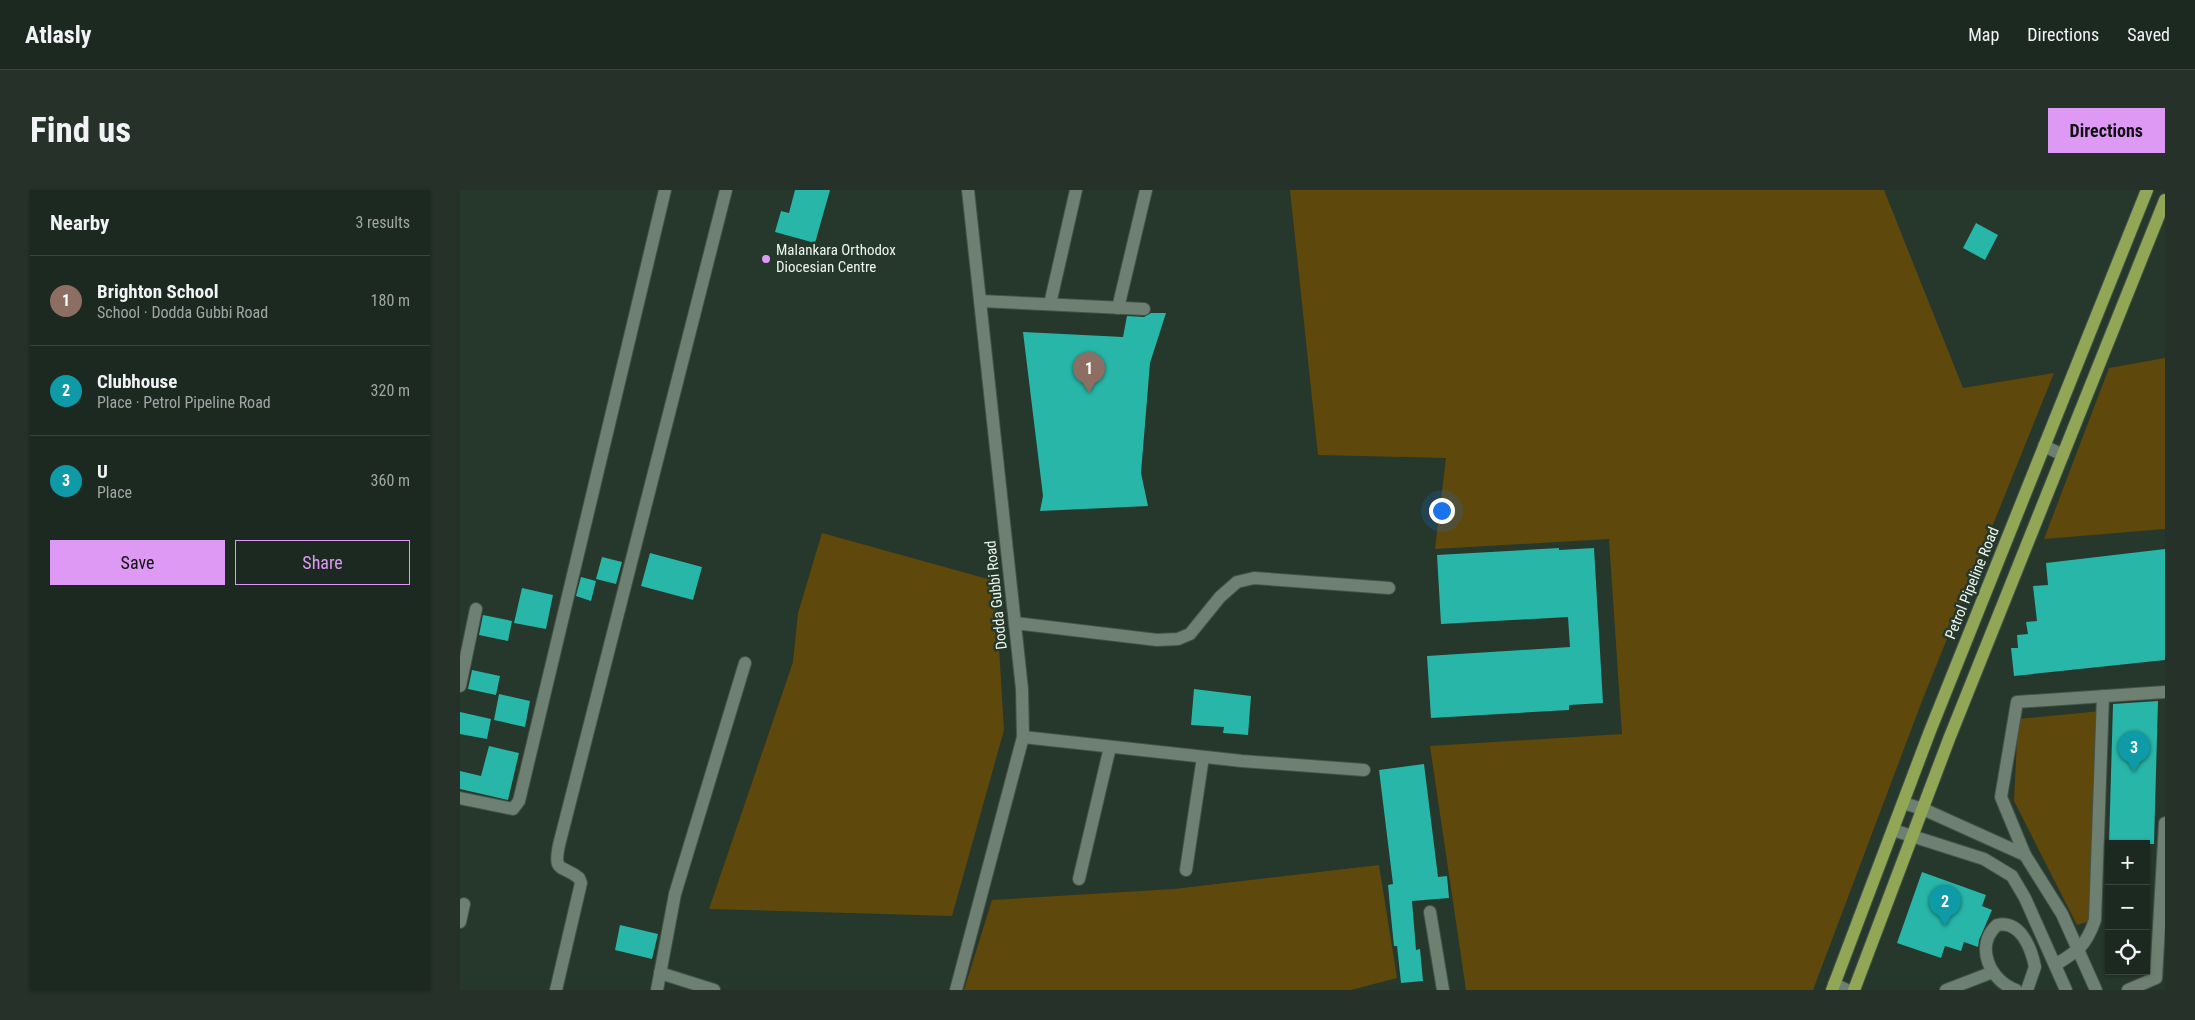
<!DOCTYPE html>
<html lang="en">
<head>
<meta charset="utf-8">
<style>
	body { margin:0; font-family:"Roboto Condensed",sans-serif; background:#253129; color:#f1f3f6 }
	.controls { position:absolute; right:15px; bottom:15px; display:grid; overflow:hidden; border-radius:0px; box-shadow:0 1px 4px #0004 }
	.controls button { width:45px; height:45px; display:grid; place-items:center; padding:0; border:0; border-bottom:1px solid #3a453e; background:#1c2920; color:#f1f3f6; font:25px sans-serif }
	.you { position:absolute; left:981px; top:320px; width:18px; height:18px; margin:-12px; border:4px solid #fff; border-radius:50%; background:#1a73e8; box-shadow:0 0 0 8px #1a73e833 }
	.badge { display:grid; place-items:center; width:32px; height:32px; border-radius:50%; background:#dd99f3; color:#fff; font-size:16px; font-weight:700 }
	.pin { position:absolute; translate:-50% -41px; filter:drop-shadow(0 1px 2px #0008) }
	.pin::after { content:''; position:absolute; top:26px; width:18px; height:15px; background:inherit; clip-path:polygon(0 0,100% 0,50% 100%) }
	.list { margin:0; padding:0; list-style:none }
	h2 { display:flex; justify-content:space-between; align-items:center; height:65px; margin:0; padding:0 20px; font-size:21px }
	h2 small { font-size:16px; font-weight:400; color:#a0a6a5 }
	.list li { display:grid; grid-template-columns:32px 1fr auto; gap:15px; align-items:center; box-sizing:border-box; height:90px; padding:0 20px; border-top:1px solid #3a453e }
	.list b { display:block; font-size:19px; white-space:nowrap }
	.list p { margin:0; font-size:16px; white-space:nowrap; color:#a0a6a5 }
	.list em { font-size:16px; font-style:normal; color:#a0a6a5 }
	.actions { display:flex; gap:10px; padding:15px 20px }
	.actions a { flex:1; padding:11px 0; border:1px solid #dd99f3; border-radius:0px; text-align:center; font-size:18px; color:#dd99f3 }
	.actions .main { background:#dd99f3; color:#111 }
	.icon { flex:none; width:28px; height:28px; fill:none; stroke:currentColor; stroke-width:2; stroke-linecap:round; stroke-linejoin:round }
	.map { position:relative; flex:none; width:1705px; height:800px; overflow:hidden; border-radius:0px }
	header { display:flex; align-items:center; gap:30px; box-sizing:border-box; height:70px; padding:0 25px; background:#1c2920; border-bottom:1px solid #3a453e }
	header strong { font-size:24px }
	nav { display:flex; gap:28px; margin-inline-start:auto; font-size:18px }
	.intro { display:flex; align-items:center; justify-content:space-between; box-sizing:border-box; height:120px; padding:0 30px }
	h1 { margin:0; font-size:35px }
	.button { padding:12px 22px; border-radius:0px; background:#dd99f3; color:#111; font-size:18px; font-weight:700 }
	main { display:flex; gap:30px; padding:0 30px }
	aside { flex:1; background:#1c2920; border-radius:0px; box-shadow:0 1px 4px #0004 }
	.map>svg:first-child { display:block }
	.green { fill:#5f480b }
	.building { fill:#28b6a9 }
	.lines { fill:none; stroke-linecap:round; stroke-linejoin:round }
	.minor-casing { stroke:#445248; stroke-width:14 }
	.major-casing { stroke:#445248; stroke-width:14 }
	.minor { stroke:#6d8071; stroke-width:12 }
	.major { stroke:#91a756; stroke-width:12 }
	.poi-dot { fill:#dd99f3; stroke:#26372b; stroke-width:2 }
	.labels { text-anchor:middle; stroke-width:5; stroke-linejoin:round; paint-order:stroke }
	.poi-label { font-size:15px; fill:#ecf7ee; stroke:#26372b; text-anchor:start }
	.street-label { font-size:15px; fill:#ecf7ee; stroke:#26372b }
</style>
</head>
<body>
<header>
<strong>Atlasly</strong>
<nav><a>Map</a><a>Directions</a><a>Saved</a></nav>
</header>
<div class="intro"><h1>Find us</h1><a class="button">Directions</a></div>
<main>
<aside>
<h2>Nearby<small>3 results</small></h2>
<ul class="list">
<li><span class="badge" style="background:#8d6e63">1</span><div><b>Brighton School</b><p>School · Dodda Gubbi Road</p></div><em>180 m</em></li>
<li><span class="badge" style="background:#0f9aa8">2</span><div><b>Clubhouse</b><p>Place · Petrol Pipeline Road</p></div><em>320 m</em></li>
<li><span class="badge" style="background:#0f9aa8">3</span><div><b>U</b><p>Place</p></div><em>360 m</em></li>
</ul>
<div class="actions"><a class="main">Save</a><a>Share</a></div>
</aside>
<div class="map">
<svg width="1705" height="800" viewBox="0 0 1705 800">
	<rect width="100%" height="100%" fill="#26372b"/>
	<g class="green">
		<polygon points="830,0 1424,0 1503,198 1594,183 1462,511 1353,800 1006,800 970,556 1162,544 1149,349 975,359 986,268 858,265"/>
		<polygon points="1705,168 1705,339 1584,349 1649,178"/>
		<polygon points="362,343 535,391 544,540 492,726 249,719 333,472 338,423"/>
		<polygon points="1641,521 1630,731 1617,735 1554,611 1558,529"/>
		<polygon points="919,675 937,788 891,800 504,800 532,710 714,699"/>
	</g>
	<g class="building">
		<polygon points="335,0 370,0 355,53 315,42 321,21 329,23"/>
		<polygon points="1516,33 1538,45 1525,70 1503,58"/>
		<polygon points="691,123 706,123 690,173 681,283 688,316 580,321 583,306 563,142 663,147 667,126 684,127"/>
		<polygon points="1099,358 1099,360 1134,358 1143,513 1109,515 1109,520 971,528 967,466 1110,457 1108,427 981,434 977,365"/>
		<polygon points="1705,359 1705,470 1554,486 1551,458 1558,458 1557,445 1568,444 1566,432 1577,431 1573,396 1588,395 1586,373"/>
		<polygon points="190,363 242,377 233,410 181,396"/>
		<polygon points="142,367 162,372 156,394 136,389"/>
		<polygon points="121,387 136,391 131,411 116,406"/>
		<polygon points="62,398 93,405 86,439 54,433"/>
		<polygon points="23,425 52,431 48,451 19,445"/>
		<polygon points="12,480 40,486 36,505 8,499"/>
		<polygon points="734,499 791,506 788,545 763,543 764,537 731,535"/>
		<polygon points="39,504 70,511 65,537 34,530"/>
		<polygon points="1698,511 1694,654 1649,654 1653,514"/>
		<polygon points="0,522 31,529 27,549 0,544"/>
		<polygon points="29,556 59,563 48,610 0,599 0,581 21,586"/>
		<polygon points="964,574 978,687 987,686 989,708 952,711 956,760 960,759 963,791 941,793 937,756 934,756 930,717 928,695 933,694 919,580"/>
		<polygon points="1462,682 1526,705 1522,716 1532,720 1519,750 1518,757 1504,752 1501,761 1485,756 1481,768 1437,753"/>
		<polygon points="160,735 198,744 192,769 155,760"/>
	</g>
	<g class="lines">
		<g class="minor-casing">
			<g id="minor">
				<polyline points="520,111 684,119"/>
				<polyline points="590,114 616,0"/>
				<polyline points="658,118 686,0"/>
				<polyline points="1584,256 1603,265"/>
				<polyline points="555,433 697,450 718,449 730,444 760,407 777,392 794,388 929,398"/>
				<polyline points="0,496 16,419"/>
				<polyline points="563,547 782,571 904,580"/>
				<polyline points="0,608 53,619 59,611 205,0"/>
				<polyline points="1443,613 1463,619 1565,665 1602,724 1636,800"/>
				<polyline points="1433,640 1524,669 1552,686 1565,708 1606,800"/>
				<polyline points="1565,665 1541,607 1557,512 1705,502"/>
				<polyline points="726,680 743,567"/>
				<polyline points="619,689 650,557"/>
				<polyline points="970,722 983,800"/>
				<polyline points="0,732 4,714"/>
				<path d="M1595 775C1618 761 1626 756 1635 730L1643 506"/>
				<polyline points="200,783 254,800"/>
				<polyline points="1374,794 1387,800"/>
				<path d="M96 800 121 693 119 688C102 674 93 684 99 655L266 0"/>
				<polyline points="197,800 215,704 285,473"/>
				<polyline points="496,800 563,547 562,499 508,0"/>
				<polyline points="1486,800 1533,782"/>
				<path d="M1556 800C1530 791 1514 756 1537 735 1560 730 1571 757 1575 777L1567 800"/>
				<polyline points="1668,800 1696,788 1705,633"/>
			</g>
		</g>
		<g class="major-casing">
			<g id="major">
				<polyline points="1372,800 1470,541 1687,0"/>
				<polyline points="1394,800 1489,549 1705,10"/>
			</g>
		</g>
		<use href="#minor" class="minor"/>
		<use href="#major" class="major"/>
	</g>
	<circle class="poi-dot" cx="306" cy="69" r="5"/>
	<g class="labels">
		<g class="poi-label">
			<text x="316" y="65">Malankara Orthodox<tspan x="316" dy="17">Diocesian Centre</tspan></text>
		</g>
		<g class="street-label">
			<text transform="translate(1512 393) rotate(-68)" y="5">Petrol Pipeline Road</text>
			<text transform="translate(536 405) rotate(-96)" y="5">Dodda Gubbi Road</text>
		</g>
	</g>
</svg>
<div class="controls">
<button>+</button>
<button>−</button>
<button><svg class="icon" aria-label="locate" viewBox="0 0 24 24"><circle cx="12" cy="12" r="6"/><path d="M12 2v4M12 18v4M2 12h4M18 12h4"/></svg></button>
</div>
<div class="you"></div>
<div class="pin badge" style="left:629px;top:203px;background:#8d6e63">1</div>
<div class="pin badge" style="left:1485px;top:736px;background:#0f9aa8">2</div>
<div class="pin badge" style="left:1674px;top:582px;background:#0f9aa8">3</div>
</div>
</main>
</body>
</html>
